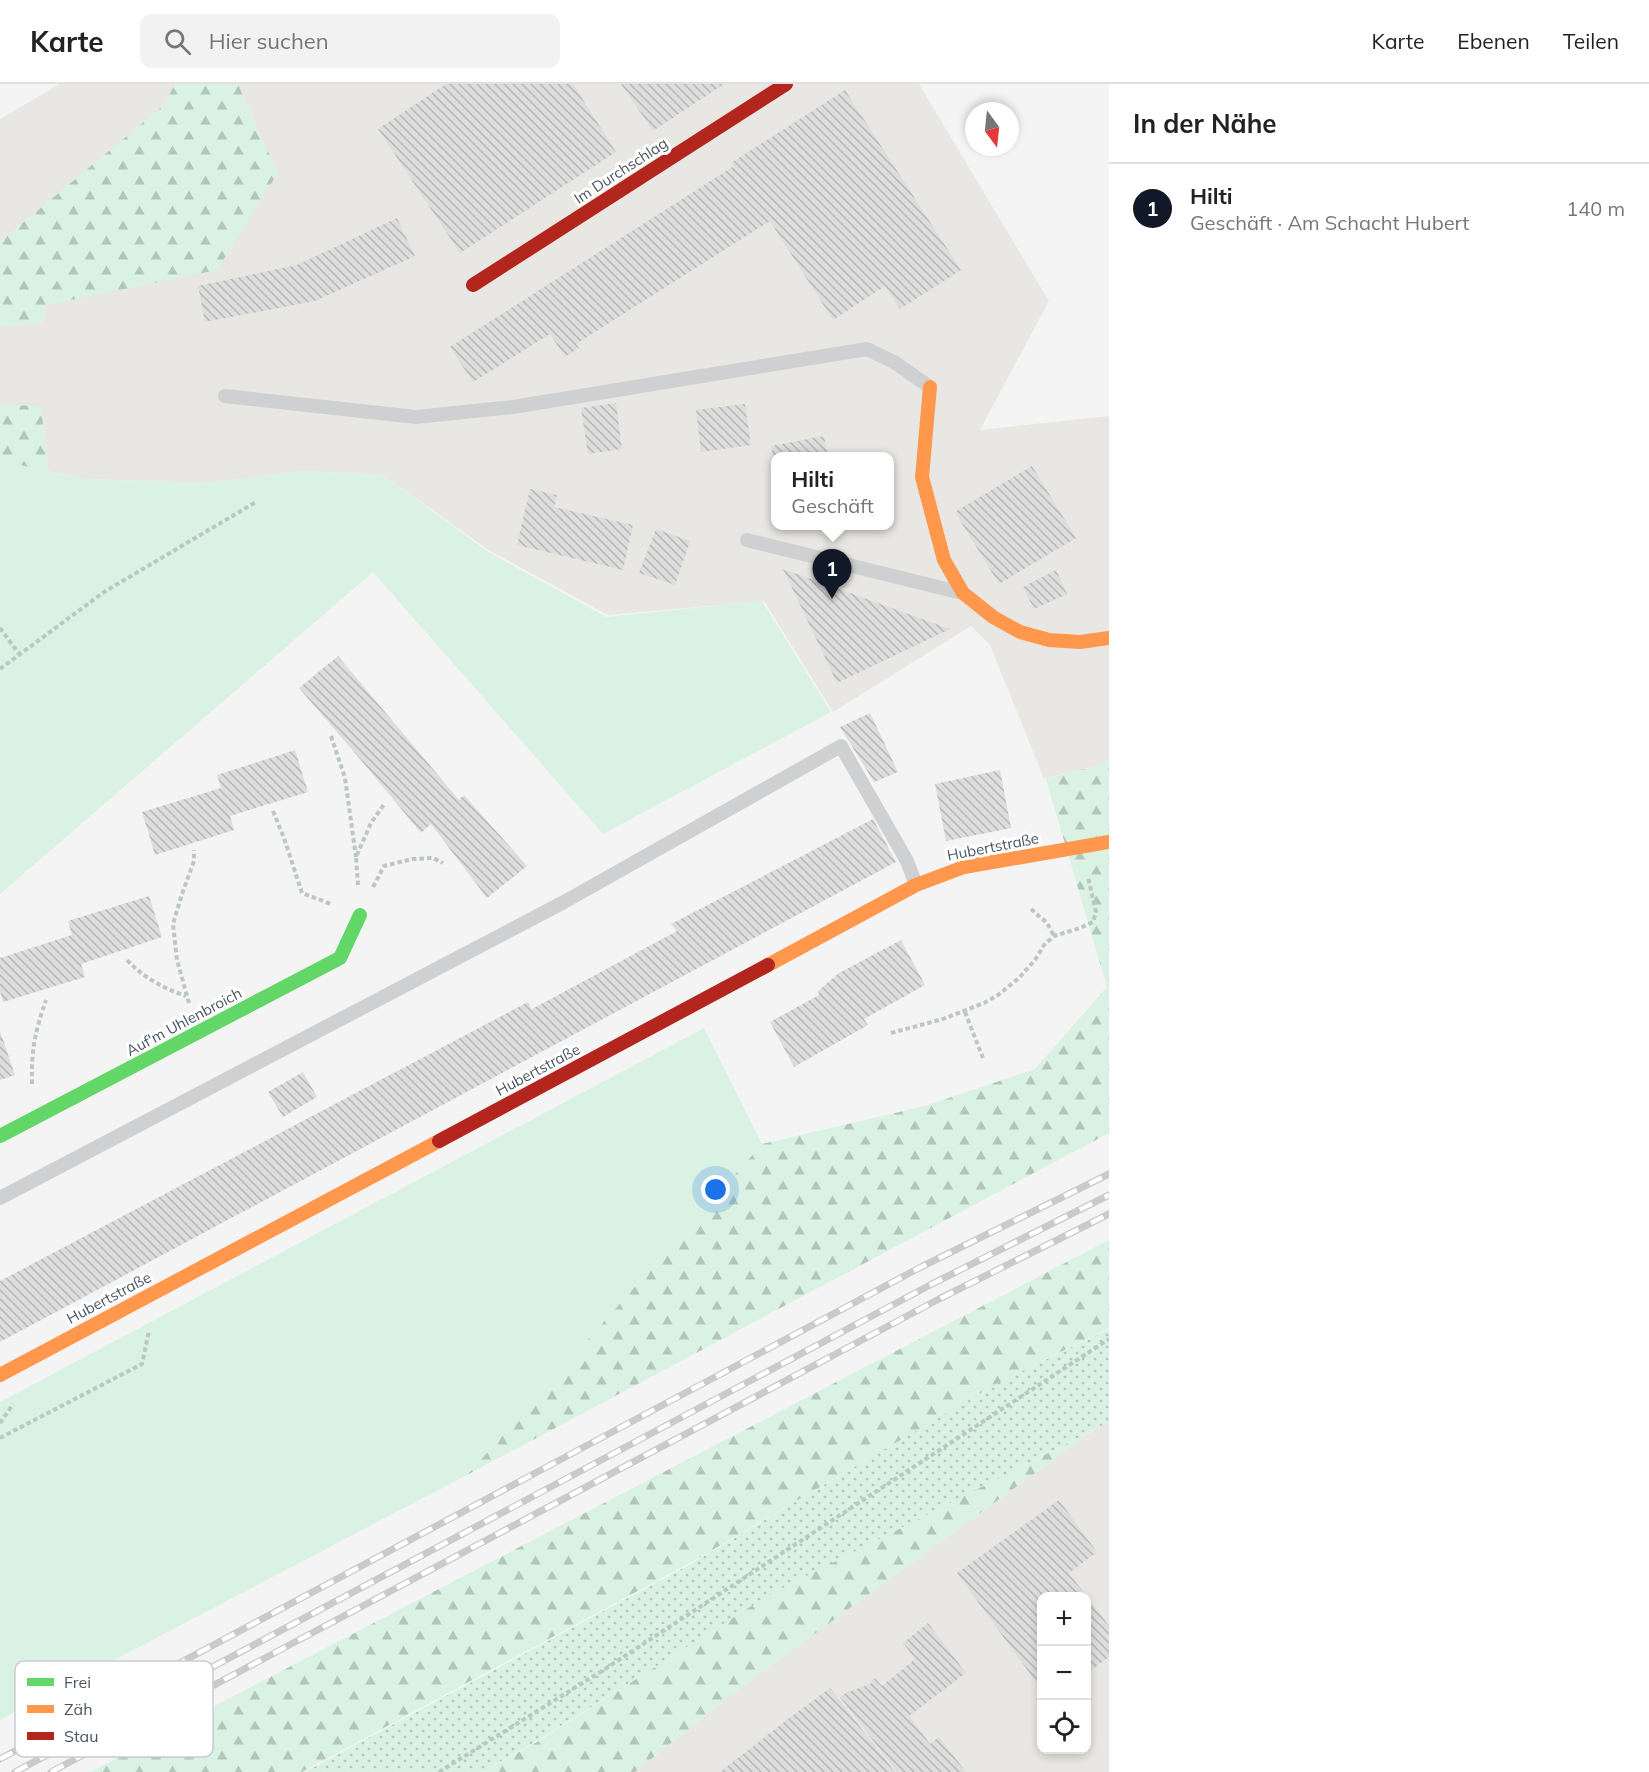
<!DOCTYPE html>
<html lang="de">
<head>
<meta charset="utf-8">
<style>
	body { margin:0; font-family:Mulish,sans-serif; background:#f2f2f2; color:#222 }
	.controls { position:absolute; right:18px; bottom:18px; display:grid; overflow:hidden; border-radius:12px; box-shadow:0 3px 9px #0003 }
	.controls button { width:54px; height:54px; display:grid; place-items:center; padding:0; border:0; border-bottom:2px solid #e0e0e0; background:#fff; color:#222; font:30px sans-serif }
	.compass { position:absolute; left:965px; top:18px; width:54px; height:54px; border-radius:50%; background:#fff; box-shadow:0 3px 9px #0003; rotate:165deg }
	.you { position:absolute; left:716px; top:1106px; width:21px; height:21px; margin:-15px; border:4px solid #fff; border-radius:50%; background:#1a73e8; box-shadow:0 0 0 9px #1a73e833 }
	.badge { display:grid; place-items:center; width:39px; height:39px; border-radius:50%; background:#111827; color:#fff; font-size:20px; font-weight:700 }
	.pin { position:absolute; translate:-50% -50px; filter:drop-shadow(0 2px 3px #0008) }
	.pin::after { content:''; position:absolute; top:32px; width:21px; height:18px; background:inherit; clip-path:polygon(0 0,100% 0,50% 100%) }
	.popup { position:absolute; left:771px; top:368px; width:123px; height:78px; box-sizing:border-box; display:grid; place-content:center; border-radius:12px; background:#fff; filter:drop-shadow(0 2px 4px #0005); font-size:20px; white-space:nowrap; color:#767676 }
	.popup b { font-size:22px; color:#222 }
	.popup::after { content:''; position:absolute; left:50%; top:100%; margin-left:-12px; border:12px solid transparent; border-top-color:#fff }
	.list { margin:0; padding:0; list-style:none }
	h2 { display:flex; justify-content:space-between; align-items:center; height:78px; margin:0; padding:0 24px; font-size:26px }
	h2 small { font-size:20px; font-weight:400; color:#767676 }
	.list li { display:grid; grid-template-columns:39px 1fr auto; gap:18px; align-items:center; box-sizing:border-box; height:90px; padding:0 24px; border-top:2px solid #e0e0e0 }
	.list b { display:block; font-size:22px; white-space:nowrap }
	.list p { margin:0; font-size:20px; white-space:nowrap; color:#767676 }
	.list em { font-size:20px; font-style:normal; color:#767676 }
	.icon { flex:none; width:33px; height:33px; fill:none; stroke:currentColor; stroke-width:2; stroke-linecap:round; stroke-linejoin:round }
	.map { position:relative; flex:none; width:1109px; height:1688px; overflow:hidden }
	header { display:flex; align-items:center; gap:36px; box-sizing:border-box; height:84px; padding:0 30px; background:#fff; border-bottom:2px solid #e0e0e0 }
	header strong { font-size:28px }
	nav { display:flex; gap:33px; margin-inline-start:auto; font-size:21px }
	.search { width:420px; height:54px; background:#f2f2f2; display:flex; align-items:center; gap:15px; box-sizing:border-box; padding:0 21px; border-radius:12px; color:#767676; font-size:22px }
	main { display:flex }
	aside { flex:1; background:#fff }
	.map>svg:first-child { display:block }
	.commercial { fill:#e8e7e3; fill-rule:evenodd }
	.grass { fill:url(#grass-dots) }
	.forest { fill:url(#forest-firs) }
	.garden { fill:#d9f2e3 }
	.building { fill:url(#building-back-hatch) }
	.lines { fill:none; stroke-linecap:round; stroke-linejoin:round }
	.path { stroke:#bcc7c4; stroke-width:4; stroke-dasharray:4.5 3; stroke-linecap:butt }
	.lane { stroke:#ced0d2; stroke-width:14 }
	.fast { stroke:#63d668; stroke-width:14 }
	.slow { stroke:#ff974d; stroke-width:14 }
	.jam { stroke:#b3261e; stroke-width:14 }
	.rail-casing { stroke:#c9cacc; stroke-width:7 }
	.rail { stroke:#fff; stroke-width:4.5; stroke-dasharray:14; stroke-linecap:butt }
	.labels { text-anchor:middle; stroke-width:6; stroke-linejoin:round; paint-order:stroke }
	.street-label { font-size:15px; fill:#4a5661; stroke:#fff }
	.key { fill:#fff; stroke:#c9ccd0; stroke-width:1.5 }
	.key-label { font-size:16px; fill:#4a5661 }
</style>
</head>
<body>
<header>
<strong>Karte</strong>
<div class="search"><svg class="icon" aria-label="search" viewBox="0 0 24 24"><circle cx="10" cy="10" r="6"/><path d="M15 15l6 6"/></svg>Hier suchen</div>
<nav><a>Karte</a><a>Ebenen</a><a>Teilen</a></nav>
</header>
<main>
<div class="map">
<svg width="1109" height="1688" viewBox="0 0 1109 1688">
	<defs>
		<pattern id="grass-dots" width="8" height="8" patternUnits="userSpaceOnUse" patternTransform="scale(1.5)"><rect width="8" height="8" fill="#d9f2e3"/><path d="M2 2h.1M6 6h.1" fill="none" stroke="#b2c7bb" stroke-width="1.8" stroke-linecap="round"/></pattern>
		<pattern id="forest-firs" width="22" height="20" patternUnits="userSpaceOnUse" patternTransform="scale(1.5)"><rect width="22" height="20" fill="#d9f2e3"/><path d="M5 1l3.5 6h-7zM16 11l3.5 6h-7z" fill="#b2c7bb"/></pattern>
		<pattern id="building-back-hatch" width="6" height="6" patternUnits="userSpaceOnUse" patternTransform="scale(1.5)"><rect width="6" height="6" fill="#ddddde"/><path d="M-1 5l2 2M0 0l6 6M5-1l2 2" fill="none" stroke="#b5b6b7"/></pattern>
	</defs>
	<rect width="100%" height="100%" fill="#f4f4f4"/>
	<g class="commercial">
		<polygon points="60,0 176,0 165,21 0,158 0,35"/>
		<path d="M238 0H919L1049 217 980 346 1109 332V678L1044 695 990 561 971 542 833 628 764 517 608 531 490 467 383 391 303 387 207 399 85 395 48 387 41 323 0 321V242L43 239 46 221 279 87 265 62ZM775 372H889V442H775Z"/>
		<path d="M1109 1338V1688H635L731 1611 1094 1346ZM1042 1512H1086V1666H1042Z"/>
	</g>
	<polygon class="grass" points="1109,1245 1109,1338 767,1513 535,1658 482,1688 305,1688 689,1481 987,1304"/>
	<g class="forest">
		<polygon points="175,0 238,0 265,62 279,87 217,186 46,221 43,239 0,242 0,158 164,21"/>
		<polygon points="0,321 41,322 48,387 0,377"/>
		<polygon points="1109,678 1109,1049 467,1391 762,1060 925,1022 1035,985 1107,903 1046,695"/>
		<polygon points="1109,1156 1109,1244 996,1300 697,1475 302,1688 91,1688 220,1619"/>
		<polygon points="1094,1346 731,1611 635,1688 483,1688 537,1658 767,1512"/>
	</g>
	<g class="garden">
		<polygon points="0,377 85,395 207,399 303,387 383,391 487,467 606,533 762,517 831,628 603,750 373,488 0,810"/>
		<polygon points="704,944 762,1060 467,1391 0,1636 0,1318"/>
	</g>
	<g class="building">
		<polygon points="446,0 573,0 616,68 460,169 378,45"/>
		<polygon points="621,0 724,0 653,47"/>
		<polygon points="845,6 961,186 900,225 885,202 833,236 770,137 576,260 579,264 565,273 550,250 473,298 450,263 734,82 731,79"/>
		<polygon points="397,134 415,172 315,217 205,238 198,202 297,181"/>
		<polygon points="616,319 622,365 588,370 581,324"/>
		<polygon points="745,320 751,361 701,368 696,326"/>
		<polygon points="824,352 828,372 775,372 774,378 771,362"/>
		<polygon points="1032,382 1076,454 999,500 955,428"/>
		<polygon points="530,405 557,411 554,423 633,441 623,486 517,461"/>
		<polygon points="656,445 690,457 675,501 639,489"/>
		<polygon points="783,485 950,545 837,599"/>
		<polygon points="1056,486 1067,510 1034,525 1023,503"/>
		<polygon points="338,572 459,716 464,711 527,782 487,814 431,740 421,749 360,675 299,604"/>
		<polygon points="870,629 898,688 874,698 840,643"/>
		<polygon points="295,666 308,708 230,732 234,746 155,771 142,728 221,704 217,691"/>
		<polygon points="1000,686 1011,744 946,757 935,700"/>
		<polygon points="873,735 896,778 0,1258 0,1197 528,918 532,925 677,847 671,840"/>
		<polygon points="149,812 162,853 81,880 85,893 3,918 0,907 0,874 72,851 68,837"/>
		<polygon points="901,856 925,901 864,935 868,941 794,983 770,938 819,911 818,907 839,889"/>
		<polygon points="0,947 15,991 0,996"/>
		<polygon points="303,988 317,1013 283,1033 268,1008"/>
		<polygon points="1059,1416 1097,1468 1069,1489 1109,1542 1109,1573 1086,1590 1086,1512 1041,1512 1041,1605 957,1489"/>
		<polygon points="928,1539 966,1589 909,1632 930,1660 939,1653 966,1688 897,1688 840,1613 846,1609 872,1599 871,1597 875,1594 882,1602 915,1575 903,1559"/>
		<polygon points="830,1604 895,1688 720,1688 788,1635"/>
	</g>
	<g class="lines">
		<g class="path">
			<polyline points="0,544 19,570"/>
			<polyline points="0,585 104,508 256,418"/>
			<polyline points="331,652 345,694 356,773"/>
			<polyline points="273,727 284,754 302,809 331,820"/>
			<polyline points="358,801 356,773 371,739 385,719"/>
			<polyline points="373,803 384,782 412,775 433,774 443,779"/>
			<polyline points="1031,825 1047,839 1054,852"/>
			<path d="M127 876C144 894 163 904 186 912"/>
			<polyline points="189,919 177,876 173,840 182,810 194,777 194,766"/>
			<polyline points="965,928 983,974"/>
			<polyline points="891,949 943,935 984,919 998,911 1019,894 1035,876 1044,861 1054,852 1080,844 1093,838 1096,828 1088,793"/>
			<path d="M32 1000C31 966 35 948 46 916"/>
			<polyline points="0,1339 13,1320"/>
			<polyline points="0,1354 142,1280 149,1247"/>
			<polyline points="439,1688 602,1587 1109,1255"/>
		</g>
		<g class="lane">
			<polyline points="225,312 416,333 513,323 867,265 894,278 930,303"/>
			<polyline points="747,456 958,508"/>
			<polyline points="0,1114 564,818 841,662 907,777 916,801"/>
		</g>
		<polyline class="fast" points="0,1052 340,874 360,831"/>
		<g class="slow">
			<polyline points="930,303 922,393 944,476 963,509 993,533 1020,548 1049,556 1080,558 1109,554"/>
			<polyline points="768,881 916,801 964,783 1109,758"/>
			<polyline points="0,1291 439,1057"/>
		</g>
		<g class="jam">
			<polyline points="473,201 786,0"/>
			<polyline points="439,1057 768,881"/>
		</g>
		<g class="rail-casing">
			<g id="rail">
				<polyline points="0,1675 921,1183 1109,1090"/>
				<polyline points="15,1688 932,1200 1109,1111"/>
				<polyline points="51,1688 939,1215 1109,1130"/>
			</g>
		</g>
		<use href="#rail" class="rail"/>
	</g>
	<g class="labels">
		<g class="street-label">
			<text transform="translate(621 87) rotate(-33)" y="5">Im Durchschlag</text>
			<text transform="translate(993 763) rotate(-11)" y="5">Hubertstraße</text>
			<text transform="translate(184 938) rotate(-28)" y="5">Auf'm Uhlenbroich</text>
			<text transform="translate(538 986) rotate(-28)" y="5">Hubertstraße</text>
			<text transform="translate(109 1214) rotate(-28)" y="5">Hubertstraße</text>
		</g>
	</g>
	<rect x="15" y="1577" width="198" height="96" rx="9" class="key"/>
	<rect x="27" y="1594" width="27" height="8" fill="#63d668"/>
	<rect x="27" y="1621" width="27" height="8" fill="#ff974d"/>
	<rect x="27" y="1648" width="27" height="8" fill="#b3261e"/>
	<g class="key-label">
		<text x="64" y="1604">Frei</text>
		<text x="64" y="1631">Zäh</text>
		<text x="64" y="1658">Stau</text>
	</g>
</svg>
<div class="controls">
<button>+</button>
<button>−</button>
<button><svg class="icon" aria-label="locate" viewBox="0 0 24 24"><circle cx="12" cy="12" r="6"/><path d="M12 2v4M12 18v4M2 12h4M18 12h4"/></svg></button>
</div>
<svg class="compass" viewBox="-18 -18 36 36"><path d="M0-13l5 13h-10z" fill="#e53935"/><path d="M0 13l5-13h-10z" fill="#767676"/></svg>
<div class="you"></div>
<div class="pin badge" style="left:832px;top:515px">1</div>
<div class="popup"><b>Hilti</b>Geschäft</div>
</div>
<aside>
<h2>In der Nähe<small></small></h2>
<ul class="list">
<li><span class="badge">1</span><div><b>Hilti</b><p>Geschäft · Am Schacht Hubert</p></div><em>140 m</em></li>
</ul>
</aside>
</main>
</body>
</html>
